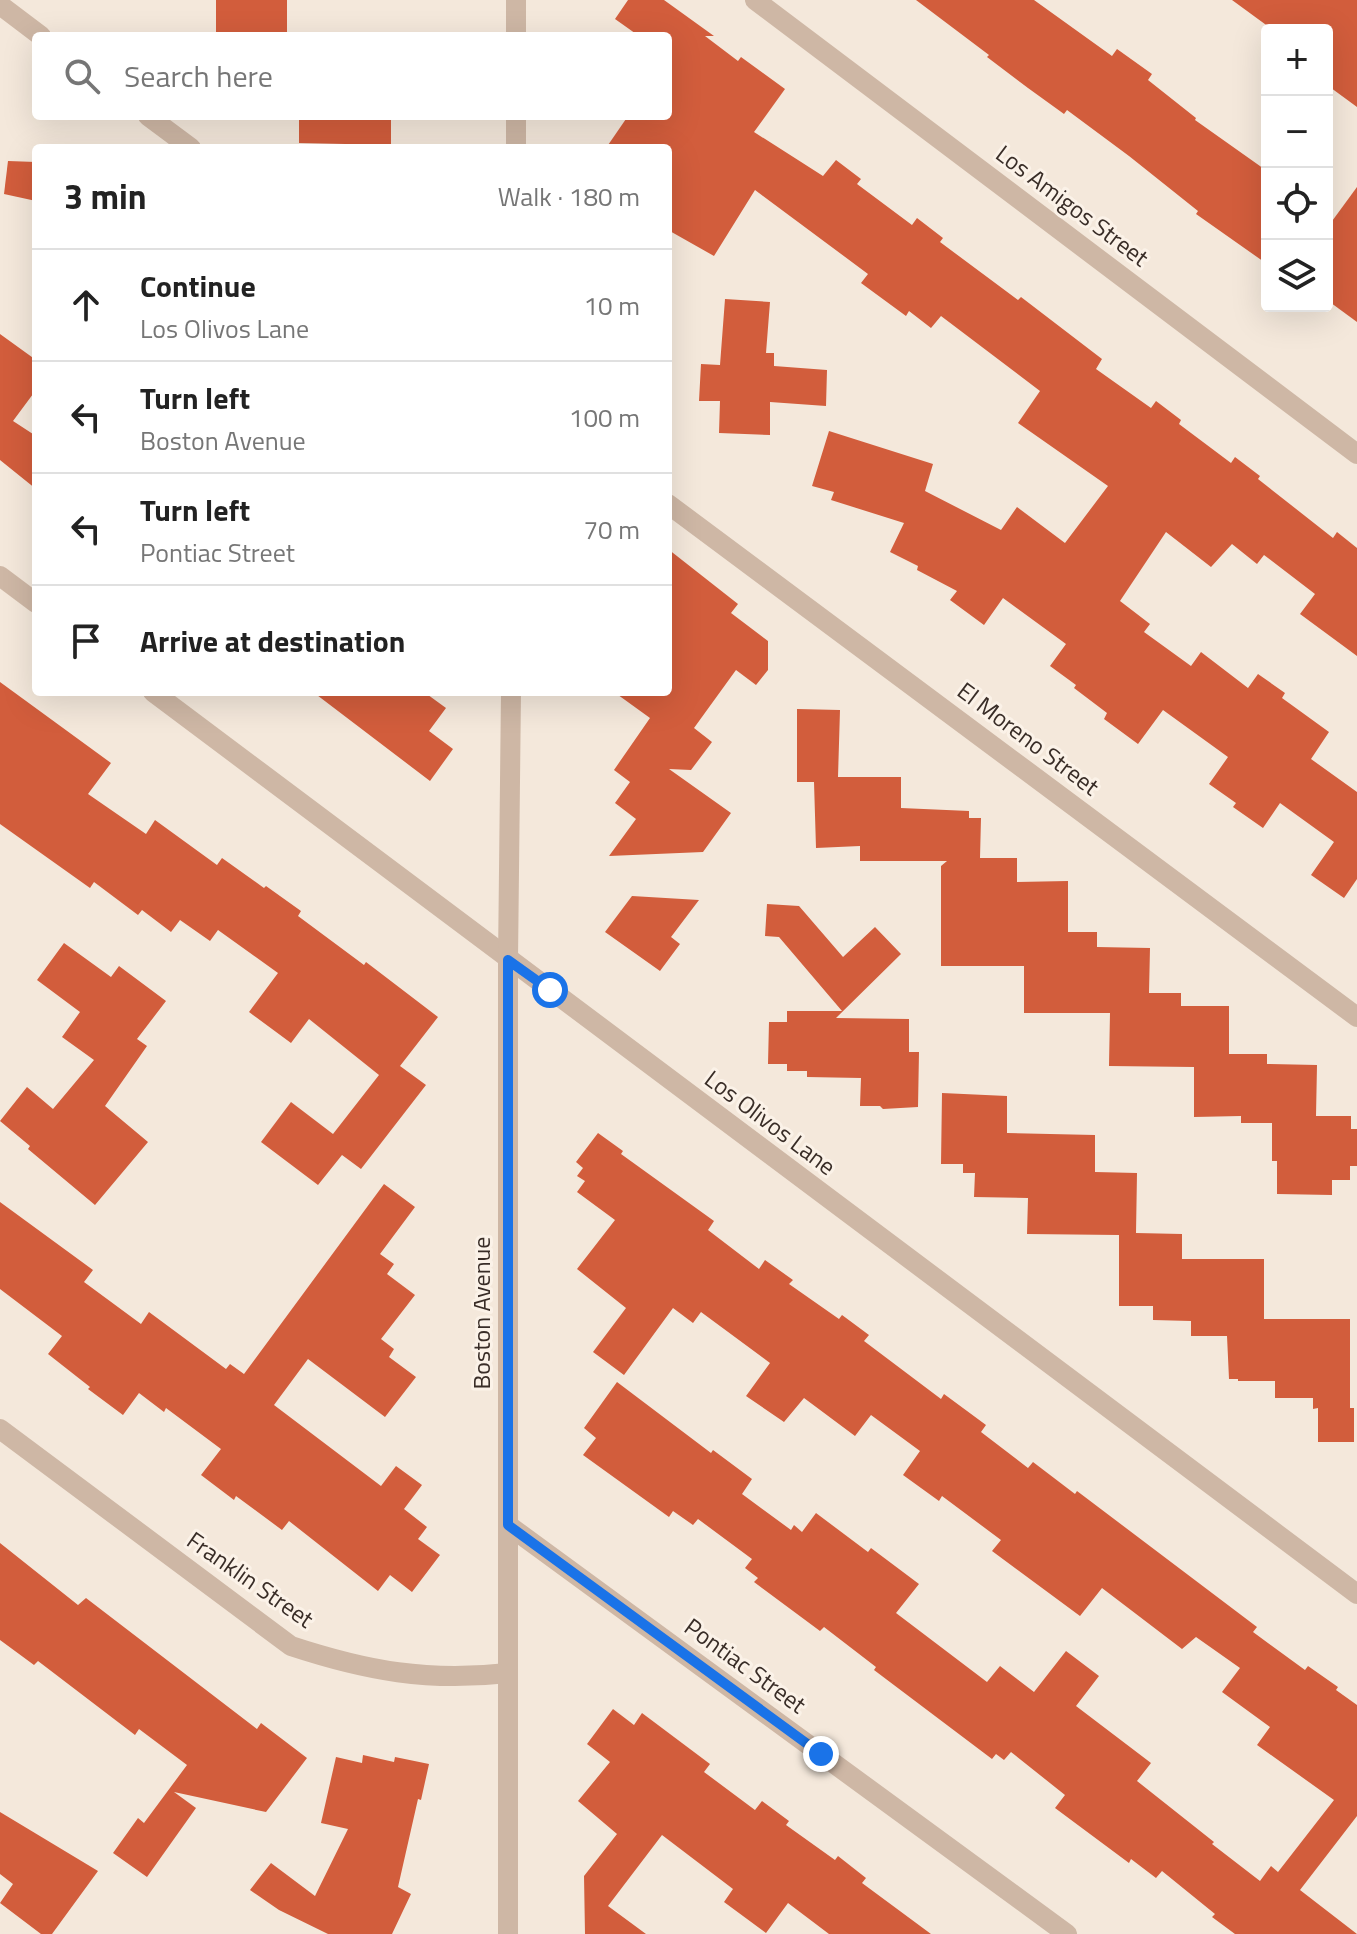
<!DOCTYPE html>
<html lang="en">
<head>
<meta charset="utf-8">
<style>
	body { margin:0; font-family:"Titillium Web",sans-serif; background:#f2f2f2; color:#222 }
	.controls { position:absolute; right:24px; top:24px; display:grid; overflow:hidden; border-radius:8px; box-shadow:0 8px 32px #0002 }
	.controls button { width:72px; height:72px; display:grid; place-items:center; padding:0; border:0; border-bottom:2px solid #e0e0e0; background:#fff; color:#222; font:40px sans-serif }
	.stop { position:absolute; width:24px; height:24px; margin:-18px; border:6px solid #1a73e8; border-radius:50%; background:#fff }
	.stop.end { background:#1a73e8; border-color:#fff; box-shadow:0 2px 8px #0008 }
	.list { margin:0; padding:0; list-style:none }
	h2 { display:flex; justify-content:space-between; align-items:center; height:104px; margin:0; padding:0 32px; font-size:34px }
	h2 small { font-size:26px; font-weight:400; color:#767676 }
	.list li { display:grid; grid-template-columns:52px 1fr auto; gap:24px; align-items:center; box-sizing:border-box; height:112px; padding:0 32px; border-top:2px solid #e0e0e0 }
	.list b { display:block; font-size:30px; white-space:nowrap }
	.list p { margin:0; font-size:26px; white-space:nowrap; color:#767676 }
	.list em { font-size:26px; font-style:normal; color:#767676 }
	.icon { flex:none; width:44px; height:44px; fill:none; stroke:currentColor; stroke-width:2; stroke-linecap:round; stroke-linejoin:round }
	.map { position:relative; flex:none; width:1357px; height:1934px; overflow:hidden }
	.search { position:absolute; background:#fff; box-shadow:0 8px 32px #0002; left:32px; top:32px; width:640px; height:88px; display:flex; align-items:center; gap:20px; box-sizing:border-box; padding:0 28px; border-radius:8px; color:#767676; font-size:30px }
	.panel { position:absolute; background:#fff; box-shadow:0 8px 32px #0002; left:32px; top:144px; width:640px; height:552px; border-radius:8px }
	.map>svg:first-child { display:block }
	.building { fill:#d25d3c }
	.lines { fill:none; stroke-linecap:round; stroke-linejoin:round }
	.minor { stroke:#ceb7a5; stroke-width:20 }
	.route { stroke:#1a73e8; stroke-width:10 }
	.labels { text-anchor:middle; stroke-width:6; stroke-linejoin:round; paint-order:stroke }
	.street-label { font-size:24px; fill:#392d27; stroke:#fbf2e8 }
</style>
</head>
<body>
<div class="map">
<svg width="1357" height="1934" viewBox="0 0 1357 1934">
	<rect width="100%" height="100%" fill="#f4e8db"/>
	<g class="building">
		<rect x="216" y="0" width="71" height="36"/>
		<polygon points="628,0 664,0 714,36 705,36 738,61 741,57 785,89 754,132 823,176 836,160 861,179 857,184 912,225 917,218 943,238 940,242 1018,300 1021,297 1102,359 1096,369 1151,408 1156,401 1181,420 1179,424 1231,463 1235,457 1260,476 1258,479 1333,538 1337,532 1357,548 1357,656 1300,614 1315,594 1264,555 1257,564 1232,544 1211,567 1166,532 1120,601 1150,624 1144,632 1191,666 1201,652 1248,688 1258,674 1285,693 1282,698 1329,732 1311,759 1357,792 1357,879 1344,898 1311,875 1334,842 1280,803 1263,828 1233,807 1236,803 1209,784 1228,757 1163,710 1138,744 1104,719 1107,713 1074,688 1076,685 1050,666 1066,644 1003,598 984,625 950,600 957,591 917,570 918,566 890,552 904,523 831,500 834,492 812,486 829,431 933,464 925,491 1001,530 1017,507 1065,543 1108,486 1018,423 1040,391 941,316 931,328 909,311 906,316 861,283 868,274 755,190 714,256 668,230 668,148 606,148 628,116 668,116 668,36 639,36 615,19"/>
		<polygon points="916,0 1034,0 1112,56 1117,49 1152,74 1148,80 1196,118 1195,120 1267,171 1267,264 1196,214 1198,211 1129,156 1067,110 1064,114 1028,88 987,57 989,55"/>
		<polygon points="1232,0 1357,0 1357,107 1327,85 1327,30 1273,30"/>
		<polygon points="299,116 391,116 391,145 299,143"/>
		<polygon points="8,161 36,162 36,201 4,194"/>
		<polygon points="1357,187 1357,322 1327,300 1327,228"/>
		<polygon points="725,299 770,302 766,353 774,353 774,366 827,370 826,406 770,402 770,435 719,433 720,401 699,401 701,364 720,365"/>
		<polygon points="0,334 36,360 36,390 13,421 36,436 36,489 0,460"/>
		<polygon points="668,549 738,604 731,613 768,641 768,670 756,685 736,670 694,728 712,742 691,770 669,769 731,813 703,852 609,856 636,819 615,803 630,782 614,770 650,718 614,692 668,692"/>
		<polygon points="0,682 111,763 88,794 146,834 155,820 217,865 222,858 264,888 266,886 301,911 298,916 364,965 366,962 438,1017 400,1066 426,1085 361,1169 342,1155 318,1185 261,1142 291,1102 333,1134 379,1075 309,1019 291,1043 249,1012 278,973 218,930 210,941 180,920 171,932 142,910 138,915 94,882 90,888 0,824"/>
		<polygon points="313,692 424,692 446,708 429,731 453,749 430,781"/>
		<polygon points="797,709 840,710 838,777 901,777 901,808 969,811 969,818 981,818 980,858 1017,858 1017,882 1068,881 1068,932 1097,932 1097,947 1150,948 1149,993 1181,993 1181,1006 1229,1006 1229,1054 1267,1054 1267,1064 1317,1065 1316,1116 1351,1116 1351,1129 1357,1129 1357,1166 1350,1166 1350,1180 1332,1180 1332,1195 1277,1194 1277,1161 1272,1161 1272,1123 1241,1123 1241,1116 1194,1117 1194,1067 1109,1066 1110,1013 1024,1013 1024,966 941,966 941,866 947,861 860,861 860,846 816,848 814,782 797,782"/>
		<polygon points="632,896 699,900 671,937 680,944 660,971 605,932"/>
		<polygon points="767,904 799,906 843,957 875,927 901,954 836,1018 909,1019 909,1052 919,1052 918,1107 883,1109 880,1106 860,1106 861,1078 807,1077 807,1071 787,1071 787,1064 768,1064 769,1022 787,1022 787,1011 842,1011 779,937 765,936"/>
		<polygon points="64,943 111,977 119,966 166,1001 137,1039 147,1046 105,1106 148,1142 95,1205 28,1149 30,1146 0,1121 27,1087 53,1109 94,1060 62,1037 80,1012 37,980"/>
		<polygon points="942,1093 1007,1096 1007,1133 1095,1135 1095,1172 1137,1173 1136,1233 1182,1234 1182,1259 1264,1259 1264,1319 1350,1319 1350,1408 1354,1408 1354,1442 1318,1442 1318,1408 1313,1409 1313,1398 1275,1398 1275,1381 1238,1381 1238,1379 1229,1379 1227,1336 1191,1336 1191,1321 1153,1320 1153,1306 1119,1306 1119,1235 1027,1234 1028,1198 974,1197 975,1173 963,1173 963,1164 941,1164"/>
		<polygon points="598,1133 623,1151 621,1154 714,1221 708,1230 759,1269 765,1260 793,1280 789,1284 839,1319 842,1315 869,1335 864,1341 941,1399 944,1394 986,1425 981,1432 1028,1468 1033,1462 1075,1494 1077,1491 1257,1627 1253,1632 1305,1670 1308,1666 1338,1687 1336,1690 1357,1705 1357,1816 1300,1890 1357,1934 1235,1934 1212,1917 1215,1914 1162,1871 1156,1878 1131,1859 1129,1863 1055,1808 1065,1795 1011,1752 1004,1760 996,1754 992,1759 874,1670 876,1667 824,1627 820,1631 754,1582 758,1578 745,1568 752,1559 698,1519 693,1525 673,1511 669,1517 583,1455 596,1438 584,1428 617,1382 711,1453 713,1450 752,1479 742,1494 791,1530 794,1525 802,1532 816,1513 868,1552 871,1548 919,1584 896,1613 987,1682 1000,1666 1034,1692 1066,1651 1099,1676 1076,1706 1151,1763 1137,1781 1214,1842 1212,1844 1260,1881 1271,1866 1278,1872 1334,1800 1257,1745 1270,1727 1222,1692 1240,1668 1196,1637 1182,1649 1102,1588 1080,1616 992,1551 1001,1540 942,1496 939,1501 903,1475 920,1451 871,1415 855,1436 804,1398 784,1422 746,1396 770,1363 701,1312 693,1323 673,1308 624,1375 593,1352 626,1308 577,1269 615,1220 577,1192 585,1181 577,1176 583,1168 576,1162"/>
		<polygon points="384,1184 415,1207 380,1254 394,1264 387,1274 415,1295 381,1339 394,1349 389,1357 416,1377 385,1417 308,1359 274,1405 381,1486 396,1466 422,1485 404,1509 427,1527 418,1539 440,1555 412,1592 390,1575 378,1591 289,1521 282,1530 236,1496 234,1500 201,1475 221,1449 166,1408 164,1412 139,1393 123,1415 88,1389 90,1387 48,1354 62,1336 0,1289 0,1202 93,1270 84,1282 141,1324 149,1312 226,1369 230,1364 244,1374"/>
		<polygon points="0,1543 78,1605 86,1598 257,1729 261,1723 307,1758 266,1812 174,1792 196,1808 147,1877 113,1853 138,1818 144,1823 187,1765 139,1729 135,1735 38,1661 34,1665 0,1640"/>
		<polygon points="613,1709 634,1725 642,1713 710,1764 704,1772 755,1810 762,1801 789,1821 786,1825 835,1860 838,1856 866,1878 862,1883 931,1934 829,1934 788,1903 766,1933 724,1902 733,1889 662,1835 608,1906 646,1934 585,1934 584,1876 617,1834 578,1801 610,1762 587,1744"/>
		<polygon points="363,1755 394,1762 395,1757 429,1764 421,1800 418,1799 398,1887 411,1894 392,1934 328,1934 279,1910 250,1890 271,1863 315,1896 348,1829 321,1823 336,1757 362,1763"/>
		<polygon points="0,1812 98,1871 52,1934 41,1934 0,1903 13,1884 0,1874"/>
	</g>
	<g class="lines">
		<g class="minor">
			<polyline points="755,0 1357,454"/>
			<polyline points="0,5 41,36"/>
			<polyline points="516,36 516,0"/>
			<polyline points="148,116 191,148"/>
			<polyline points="516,148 516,116"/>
			<polyline points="668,504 1357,1017"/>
			<polyline points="0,576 36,603"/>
			<polyline points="153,692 1357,1594"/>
			<path d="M0 1429 291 1646C367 1671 428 1682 508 1673"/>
			<polyline points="508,1525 1067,1934"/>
			<polyline points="508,1934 508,960 511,692"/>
		</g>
	</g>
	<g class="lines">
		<polyline class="route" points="550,990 508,960 508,1525 821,1754"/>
	</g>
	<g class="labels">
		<g class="street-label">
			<text transform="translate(1072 206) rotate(37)" y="8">Los Amigos Street</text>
			<text transform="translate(1028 739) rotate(37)" y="8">El Moreno Street</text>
			<text transform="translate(770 1123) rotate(37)" y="8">Los Olivos Lane</text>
			<text transform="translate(482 1313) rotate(-90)" y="8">Boston Avenue</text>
			<text transform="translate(250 1580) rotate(35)" y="8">Franklin Street</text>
			<text transform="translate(745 1666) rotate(36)" y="8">Pontiac Street</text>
		</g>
	</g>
</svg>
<div class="controls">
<button>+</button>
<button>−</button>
<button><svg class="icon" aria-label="locate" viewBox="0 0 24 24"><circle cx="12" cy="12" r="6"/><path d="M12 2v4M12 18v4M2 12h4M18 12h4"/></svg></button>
<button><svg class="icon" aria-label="layers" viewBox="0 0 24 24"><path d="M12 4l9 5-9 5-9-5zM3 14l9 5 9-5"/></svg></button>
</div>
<div class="stop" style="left:550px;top:990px"></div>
<div class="stop end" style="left:821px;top:1754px"></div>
<div class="search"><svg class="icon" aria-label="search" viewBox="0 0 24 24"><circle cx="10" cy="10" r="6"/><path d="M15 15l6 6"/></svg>Search here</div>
<section class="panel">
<h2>3 min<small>Walk · 180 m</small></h2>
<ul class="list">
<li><svg class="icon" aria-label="ahead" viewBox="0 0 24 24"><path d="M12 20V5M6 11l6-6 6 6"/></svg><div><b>Continue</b><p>Los Olivos Lane</p></div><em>10 m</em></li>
<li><svg class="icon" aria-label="left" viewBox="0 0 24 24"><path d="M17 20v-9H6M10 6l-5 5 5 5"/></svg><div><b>Turn left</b><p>Boston Avenue</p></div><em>100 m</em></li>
<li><svg class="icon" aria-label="left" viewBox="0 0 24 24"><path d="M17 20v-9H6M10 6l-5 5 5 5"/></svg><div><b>Turn left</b><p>Pontiac Street</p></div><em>70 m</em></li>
<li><svg class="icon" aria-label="arrive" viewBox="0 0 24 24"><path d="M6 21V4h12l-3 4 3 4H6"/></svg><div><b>Arrive at destination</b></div></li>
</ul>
</section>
</div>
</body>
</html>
